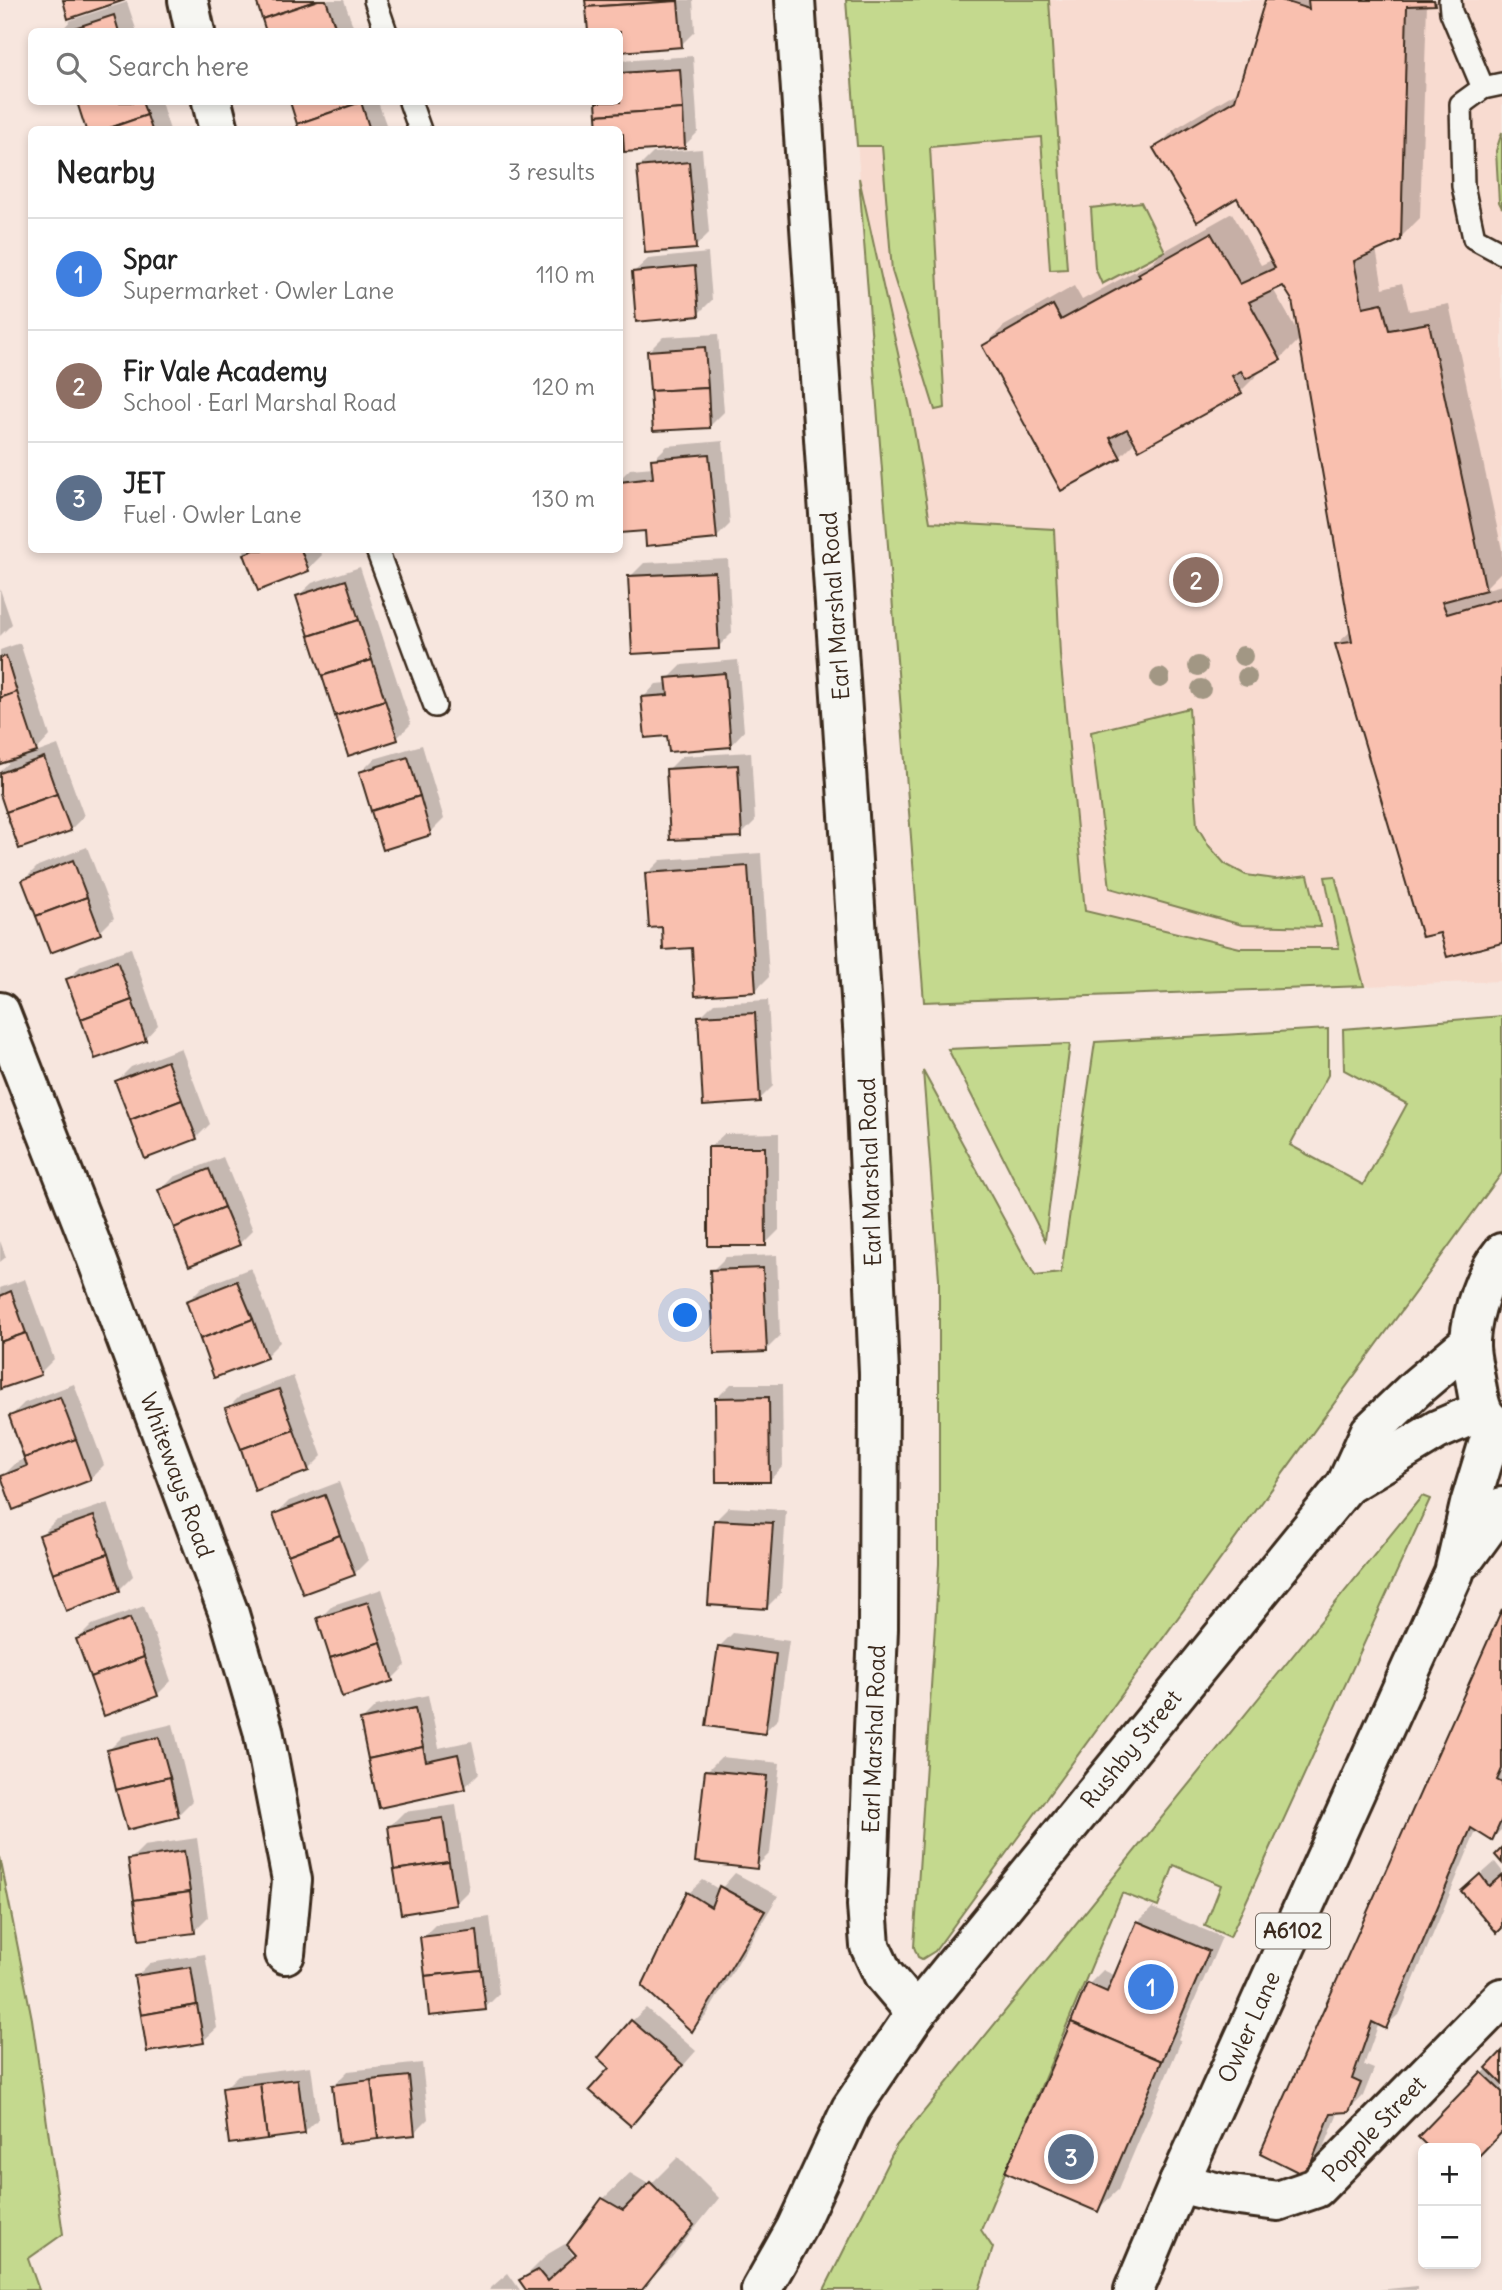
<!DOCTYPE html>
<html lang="en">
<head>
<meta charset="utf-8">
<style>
	body { margin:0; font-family:Delius,sans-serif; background:#f2f2f2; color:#222 }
	.controls { position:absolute; right:21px; bottom:21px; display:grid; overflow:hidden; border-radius:10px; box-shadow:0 4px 10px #0003 }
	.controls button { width:63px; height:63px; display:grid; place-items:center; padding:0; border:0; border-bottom:2px solid #e0e0e0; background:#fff; color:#222; font:35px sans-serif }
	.you { position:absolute; left:686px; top:1316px; width:24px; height:24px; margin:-18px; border:5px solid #fff; border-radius:50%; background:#1a73e8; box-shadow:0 0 0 10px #1a73e833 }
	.badge { display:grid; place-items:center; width:46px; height:46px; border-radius:50%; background:#1f6fb2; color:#fff; font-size:23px; font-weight:700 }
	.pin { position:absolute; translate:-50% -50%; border:4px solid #fff; box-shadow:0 2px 7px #0006 }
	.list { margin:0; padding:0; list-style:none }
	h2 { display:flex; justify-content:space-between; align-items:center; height:91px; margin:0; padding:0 28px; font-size:30px }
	h2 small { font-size:23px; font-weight:400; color:#767676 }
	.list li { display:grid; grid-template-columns:46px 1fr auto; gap:21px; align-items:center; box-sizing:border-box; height:112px; padding:0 28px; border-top:2px solid #e0e0e0 }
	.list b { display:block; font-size:26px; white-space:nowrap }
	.list p { margin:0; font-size:23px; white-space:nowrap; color:#767676 }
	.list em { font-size:23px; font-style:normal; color:#767676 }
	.icon { flex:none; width:38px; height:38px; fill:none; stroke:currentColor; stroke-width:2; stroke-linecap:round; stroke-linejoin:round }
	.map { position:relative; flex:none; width:1502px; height:2290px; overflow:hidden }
	.search { position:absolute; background:#fff; box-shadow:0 4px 10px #0003; left:28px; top:28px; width:595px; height:77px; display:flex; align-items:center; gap:18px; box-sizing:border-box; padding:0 24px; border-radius:10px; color:#767676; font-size:26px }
	.panel { position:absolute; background:#fff; box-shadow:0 4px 10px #0003; left:28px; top:126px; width:595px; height:427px; border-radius:10px }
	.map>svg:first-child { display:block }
	.built { fill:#f8dbd0 }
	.green { fill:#c4d98e; stroke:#808256; stroke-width:2 }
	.shadow { fill:#0003; fill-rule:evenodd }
	.building { fill:#f9c0af; stroke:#3b2a1e; stroke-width:2 }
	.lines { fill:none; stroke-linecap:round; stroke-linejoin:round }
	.service-casing { stroke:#3b2a1e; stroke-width:26 }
	.minor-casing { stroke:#3b2a1e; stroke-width:44 }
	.primary-casing { stroke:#3b2a1e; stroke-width:44 }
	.service { stroke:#f6f6f2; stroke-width:21 }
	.minor { stroke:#f6f6f2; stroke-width:38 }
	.primary { stroke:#f6f6f2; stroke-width:38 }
	.tree { fill:#a29784 }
	.labels { text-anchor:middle; stroke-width:6; stroke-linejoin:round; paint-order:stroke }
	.shield { fill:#f6f6f2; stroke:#73675e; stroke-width:2 }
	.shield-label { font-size:21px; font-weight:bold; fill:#3b2a1e }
	.street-label { font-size:23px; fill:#3b2a1e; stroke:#f6f6f2 }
</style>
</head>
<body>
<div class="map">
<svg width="1502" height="2290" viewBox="0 0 1502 2290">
	<rect width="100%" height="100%" fill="#f7e6de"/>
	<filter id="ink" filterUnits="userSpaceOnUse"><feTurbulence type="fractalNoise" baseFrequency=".0143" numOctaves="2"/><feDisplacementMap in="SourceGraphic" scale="14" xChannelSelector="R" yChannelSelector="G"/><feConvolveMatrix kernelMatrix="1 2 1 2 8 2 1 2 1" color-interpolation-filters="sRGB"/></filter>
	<g filter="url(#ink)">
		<polygon class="built" points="846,0 1502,0 1502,981 924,1002"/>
		<g class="green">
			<polygon points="846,0 1049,0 1067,269 1050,270 1041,137 930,147 945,408 935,410 892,271 882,146 857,146"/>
			<polygon points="1502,132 1502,208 1499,202 1496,151"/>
			<polygon points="859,178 911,412 930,522 1054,529 1060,655 1085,911 1240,948 1339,948 1325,877 1335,876 1364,986 924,1002"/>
			<polygon points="1141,202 1165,251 1102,284 1095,268 1091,208"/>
			<polygon points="1189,708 1197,826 1209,846 1225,864 1246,875 1275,879 1308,875 1321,927 1242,925 1110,888 1091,732"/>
			<polygon points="1502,1016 1502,1173 935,1951 922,1959 918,1957 914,1947 939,1564 939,1279 923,1071 1035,1276 1061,1273 1095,1042 1328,1029 1328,1075 1290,1145 1363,1185 1407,1104 1344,1070 1343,1029"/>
			<polygon points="1070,1044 1045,1240 948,1049"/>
			<polygon points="1422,1496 1430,1499 1230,1937 1205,1926 1221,1885 1174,1865 1158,1907 1122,1893 981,2230 993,2248 979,2290 824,2290 896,2146"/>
			<polygon points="0,1857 32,2019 63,2234 28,2259 39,2290 0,2290"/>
		</g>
		<g class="shadow">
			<polygon points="257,0 344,0 355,32 268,32"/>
			<polygon points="587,0 693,0 695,31 681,45 620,50 620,32"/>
			<path d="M1267 0H1437L1434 3 1427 4 1420 218 1400 238 1376 249 1383 288 1402 283 1409 311 1449 304 1502 550V571L1483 590 1502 585V941L1337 644 1352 630 1301 338 1280 359 1260 369 1261 371 1241 391 1136 441 1120 457 984 346 1004 326 1074 286 1082 300 1152 262 1161 253 1232 213 1261 265 1272 260 1238 195 1155 149 1176 128 1240 90ZM1284 284 1294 300 1300 336 1273 289Z"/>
			<polygon points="127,2 137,32 60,32 71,20"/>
			<polygon points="693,56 698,132 684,146 620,132 620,130 600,130 598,102 620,102 620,61"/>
			<polygon points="79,102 161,102 170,130 89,130"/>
			<polygon points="292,102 378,102 388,130 301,130"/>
			<polygon points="702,149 709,233 695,247 639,167 653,153"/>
			<polygon points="708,253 712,300 698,314 634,272 648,259"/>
			<polygon points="718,334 724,412 710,426 649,351 663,337"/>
			<polygon points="723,441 730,524 716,538 646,529 620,531 620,479 630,469 654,467 653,460 667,446"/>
			<polygon points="244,550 320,550 322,555 308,569 259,589"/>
			<polygon points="728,559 732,633 718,647 630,577 644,563"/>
			<polygon points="360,567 411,724 397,738 298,596 312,583"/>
			<polygon points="0,589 12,624 0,636"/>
			<polygon points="20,643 50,736 33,754 58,745 84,816 70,830 0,789 0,771 14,758 0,762 0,650"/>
			<polygon points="738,660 744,731 731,745 669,734 643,698 656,684 668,683 668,679 682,665"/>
			<polygon points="422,745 444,819 430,833 360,773 374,759"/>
			<polygon points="751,752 755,821 741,835 668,770 682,756"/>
			<polygon points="87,847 114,918 100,932 51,951 24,880 38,866"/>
			<polygon points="761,853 769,977 755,991 663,925 647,874 661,860"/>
			<polygon points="131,948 158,1025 145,1039 68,979 82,965"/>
			<polygon points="768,1000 773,1086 759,1100 700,1017 714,1003"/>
			<polygon points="181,1048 210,1124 196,1138 117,1081 131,1067"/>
			<polygon points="779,1133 779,1230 765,1244 710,1147 724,1134"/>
			<polygon points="223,1157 253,1230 239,1244 160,1191 174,1177"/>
			<polygon points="0,1241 6,1257 0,1262"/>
			<polygon points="777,1255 780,1336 766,1350 712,1271 726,1257"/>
			<polygon points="251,1268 280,1342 266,1356 188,1301 202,1287"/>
			<polygon points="25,1279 54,1359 40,1373 0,1387 0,1288"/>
			<polygon points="293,1376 322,1456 308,1470 227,1409 241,1395"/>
			<polygon points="74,1384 104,1465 90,1479 3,1476 17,1462 26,1459 11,1416 24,1403"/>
			<polygon points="731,1384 782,1384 783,1466 770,1480 717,1398"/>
			<polygon points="339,1482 368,1560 354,1574 275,1515 289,1501"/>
			<polygon points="108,1503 133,1576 119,1590 41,1535 55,1521"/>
			<polygon points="729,1507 786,1510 781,1593 767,1607 715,1521"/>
			<polygon points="382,1589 406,1665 392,1679 319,1619 333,1605"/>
			<polygon points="144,1606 171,1681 157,1695 78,1639 92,1625"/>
			<polygon points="1502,1614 1502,1829 1492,1839 1477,1829 1400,2013 1386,2026 1379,2023 1364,2065 1374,2069 1363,2096 1349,2110 1339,2111 1319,2160 1306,2174"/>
			<polygon points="733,1633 789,1641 778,1719 764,1732 719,1647"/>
			<polygon points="428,1695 439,1748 472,1741 479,1773 465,1787 362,1720 376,1706"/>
			<polygon points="173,1724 192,1801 178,1815 109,1750 123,1736"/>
			<polygon points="721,1757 780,1763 770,1853 756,1867 707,1771"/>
			<polygon points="456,1805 469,1890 455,1904 390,1826 404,1812"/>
			<polygon points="197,1838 208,1917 194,1931 130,1860 144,1846"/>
			<polygon points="1495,1862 1502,1871 1502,1925 1477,1878"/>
			<polygon points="735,1873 778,1896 706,2016 692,2030 689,1893 703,1880 720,1890"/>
			<polygon points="1152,1908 1222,1937 1178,2039 1181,2041 1118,2190 1097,2210 1089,1984 1103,1970 1116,1976 1138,1922"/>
			<polygon points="490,1917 499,1994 485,2008 422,1938 436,1924"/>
			<polygon points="205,1954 217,2028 203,2041 136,1977 150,1963"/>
			<polygon points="646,2008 696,2051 644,2110 611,2068 632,2021"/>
			<polygon points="1502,2054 1502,2130 1476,2157 1476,2148 1432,2148 1420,2137"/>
			<polygon points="422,2063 428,2119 414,2133 334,2085 348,2071"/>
			<polygon points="311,2066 318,2119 304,2133 224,2089 238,2075"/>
			<polygon points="678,2157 719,2198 668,2262 639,2290 527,2290 522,2280 548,2254 565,2244 574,2257 577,2254 603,2199 630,2173 650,2185"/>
			<polygon points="508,2273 520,2290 489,2290 493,2286"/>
			<polygon points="1417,2286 1417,2290 1379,2290"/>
		</g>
		<g class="building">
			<polygon points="63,0 125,0 68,19"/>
			<polygon points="256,0 318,0 262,19"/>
			<polygon points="318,0 326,0 337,32 266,32 262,19"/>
			<polygon points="585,0 678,0 678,1 586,7"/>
			<polygon points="1265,0 1281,0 1309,9 1308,0 1434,0 1435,5 1407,6 1401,240 1354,261 1363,307 1382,303 1389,330 1429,323 1486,590 1442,602 1447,614 1502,598 1502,943 1447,957 1440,933 1422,937 1335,644 1352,642 1292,300 1283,286 1249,302 1281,360 1246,379 1241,371 1232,376 1242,393 1139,450 1127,429 1110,438 1121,458 1061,491 982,346 1053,305 1061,320 1140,277 1138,274 1211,233 1240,284 1275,268 1237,198 1197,222 1153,148 1235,100"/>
			<polygon points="678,1 682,47 620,52 620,32 588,32 586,7"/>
			<polygon points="114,15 119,32 62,32"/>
			<polygon points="680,69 683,109 597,115 596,102 620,102 620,73"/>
			<polygon points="77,102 142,102 147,115 104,130 86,130"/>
			<polygon points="290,102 361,102 297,124"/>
			<polygon points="361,102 370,130 299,130 297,124"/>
			<polygon points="683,109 685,148 624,152 623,134 620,134 620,130 598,130 597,115"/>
			<polygon points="147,115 152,130 104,130"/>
			<polygon points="689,162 696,249 645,253 637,167"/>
			<polygon points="695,266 699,316 636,322 632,272"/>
			<polygon points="705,347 708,388 650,391 647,351"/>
			<polygon points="708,388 710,428 653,431 650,391"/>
			<polygon points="709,454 717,539 646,546 645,531 620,533 620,482 653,478 651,459"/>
			<polygon points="254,550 301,550 309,571 258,591 244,554"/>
			<polygon points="715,572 719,649 632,654 628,576"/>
			<polygon points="346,580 359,620 309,636 296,596"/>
			<polygon points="359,620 372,660 322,676 309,636"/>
			<polygon points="6,656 17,692 0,698 0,658"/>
			<polygon points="372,660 385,700 335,716 322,676"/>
			<polygon points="725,673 731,747 669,752 667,736 645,738 641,697 668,695 666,678"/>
			<polygon points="17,692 37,752 0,764 0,698"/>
			<polygon points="385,700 398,740 348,756 335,716"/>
			<polygon points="44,757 57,794 6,812 0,794 0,773"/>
			<polygon points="408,757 420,796 371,811 359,772"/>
			<polygon points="738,765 742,837 670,840 666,769"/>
			<polygon points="57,794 71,831 19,849 6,812"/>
			<polygon points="420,796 431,835 383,850 371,811"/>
			<polygon points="73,860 87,897 36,916 22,880"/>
			<polygon points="748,866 756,992 695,996 692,948 663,950 662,927 649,928 645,873"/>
			<polygon points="87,897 101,934 50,953 36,916"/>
			<polygon points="117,961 132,1000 81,1019 66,979"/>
			<polygon points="132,1000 146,1041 95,1059 81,1019"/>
			<polygon points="755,1013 760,1102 703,1106 698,1016"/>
			<polygon points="167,1061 182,1100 130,1120 115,1081"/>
			<polygon points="182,1100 197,1139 145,1159 130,1120"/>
			<polygon points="708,1147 765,1147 766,1246 708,1246"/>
			<polygon points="209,1169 224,1207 174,1228 158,1190"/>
			<polygon points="224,1207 240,1245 189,1266 174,1228"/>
			<polygon points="763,1268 767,1352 714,1354 710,1270"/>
			<polygon points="237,1281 253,1319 200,1339 186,1301"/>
			<polygon points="11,1291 26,1333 0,1342 0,1296"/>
			<polygon points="253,1319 267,1358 214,1378 200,1339"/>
			<polygon points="26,1333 41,1375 0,1389 0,1342"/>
			<polygon points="279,1389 294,1430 241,1449 225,1408"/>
			<polygon points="60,1397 76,1439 24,1458 9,1416"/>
			<polygon points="769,1397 770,1482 716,1482 715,1398"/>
			<polygon points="294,1430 309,1471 255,1491 241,1449"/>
			<polygon points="76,1439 91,1480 13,1510 1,1476 27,1466 24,1458"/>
			<polygon points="325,1495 340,1535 288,1555 273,1514"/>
			<polygon points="94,1516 108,1554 53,1573 39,1535"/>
			<polygon points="714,1520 773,1523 767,1609 708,1605"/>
			<polygon points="340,1535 355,1575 303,1594 288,1555"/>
			<polygon points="108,1554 120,1591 66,1611 53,1573"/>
			<polygon points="368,1602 381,1642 330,1658 317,1618"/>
			<polygon points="1502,1609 1502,1769 1497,1780 1502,1783 1502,1819 1492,1841 1471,1828 1386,2029 1372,2022 1352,2079 1361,2083 1349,2112 1331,2113 1306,2176 1260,2153"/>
			<polygon points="130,1618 144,1657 90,1677 76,1639"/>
			<polygon points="381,1642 393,1681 342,1697 330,1658"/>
			<polygon points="718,1646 776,1654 765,1734 706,1726"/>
			<polygon points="144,1657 158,1696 104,1716 90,1677"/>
			<polygon points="415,1708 423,1747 368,1759 360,1720"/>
			<polygon points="159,1737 170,1777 116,1790 107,1750"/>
			<polygon points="423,1747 426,1761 458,1754 466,1789 379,1808 368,1759"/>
			<polygon points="705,1770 767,1776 757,1869 695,1862"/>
			<polygon points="170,1777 179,1817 127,1830 116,1790"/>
			<polygon points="443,1818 449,1862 394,1870 388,1826"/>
			<polygon points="1502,1848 1502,1863 1495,1855"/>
			<polygon points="184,1851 190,1892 134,1900 128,1859"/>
			<polygon points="449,1862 456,1905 401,1914 394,1870"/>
			<polygon points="1480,1874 1489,1886 1502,1875 1502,1928 1497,1933 1461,1891"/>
			<polygon points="719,1886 765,1911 692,2032 642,1986 687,1892 711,1907"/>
			<polygon points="190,1892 195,1933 139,1940 134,1900"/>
			<polygon points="1137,1921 1209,1951 1162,2061 1071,2022 1087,1983 1107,1992"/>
			<polygon points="477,1930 481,1970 425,1976 420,1937"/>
			<polygon points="191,1967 197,2005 141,2015 134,1976"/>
			<polygon points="481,1970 486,2010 429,2016 425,1976"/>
			<polygon points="197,2005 204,2043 147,2052 141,2015"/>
			<polygon points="631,2020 683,2065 631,2126 589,2090 609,2068 598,2058"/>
			<polygon points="1071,2022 1162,2061 1098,2212 1005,2172"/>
			<polygon points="1502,2051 1502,2084 1486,2068"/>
			<polygon points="1481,2072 1502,2092 1502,2132 1476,2159 1476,2148 1429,2148 1418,2137"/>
			<polygon points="409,2076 415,2135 378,2139 371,2080"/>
			<polygon points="298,2079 305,2134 267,2139 260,2083"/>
			<polygon points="371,2080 378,2139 339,2144 332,2085"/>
			<polygon points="260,2083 267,2139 229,2144 222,2088"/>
			<polygon points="650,2182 694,2225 642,2290 526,2290 519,2280 538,2270 547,2281 576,2255 567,2245 602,2198 623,2210"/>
		</g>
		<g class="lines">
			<g class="service-casing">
				<g id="service">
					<polyline points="375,0 386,32"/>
					<polyline points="1450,0 1451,12 1483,88"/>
					<polyline points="1502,84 1483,88 1461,104 1463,186 1474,238 1502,253"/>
					<polyline points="410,102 420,130"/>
					<polyline points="377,550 435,706"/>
				</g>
			</g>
			<g class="minor-casing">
				<g id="minor">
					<polyline points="188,0 195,32"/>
					<polyline points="795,0 864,1042 879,1373 878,1629 867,1905 870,1946 883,1974 916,2013"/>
					<polyline points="212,102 219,130"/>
					<polyline points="0,1012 96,1257 229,1614 263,1730 292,1880 285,1954"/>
					<polyline points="1346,1485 1437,1430 1481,1411"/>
					<polyline points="1179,2183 1223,2194 1278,2201 1316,2188 1502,1998"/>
					<polyline points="761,2290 796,2228 851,2109 916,2013 1346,1485 1370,1432 1418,1386 1470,1342"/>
				</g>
			</g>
			<g class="primary-casing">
				<g id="primary">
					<path d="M1502 1253C1484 1275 1472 1312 1470 1340 1469 1354 1474 1370 1476 1384 1479 1402 1481 1422 1502 1427"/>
					<polyline points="1464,1559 1502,1507"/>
					<polyline points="1134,2290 1179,2183 1454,1573 1470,1504 1494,1425"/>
				</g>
			</g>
			<use href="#service" class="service"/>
			<use href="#minor" class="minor"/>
			<use href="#primary" class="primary"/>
		</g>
		<g class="tree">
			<circle cx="1243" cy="656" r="10"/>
			<circle cx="1198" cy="666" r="10"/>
			<circle cx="1247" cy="677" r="10"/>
			<circle cx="1160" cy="678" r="10"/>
			<circle cx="1201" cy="689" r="10"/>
		</g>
	</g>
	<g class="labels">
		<rect class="shield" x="1256" y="1913.5" width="74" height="35" rx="5"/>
		<g class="shield-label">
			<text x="1293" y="1938">A6102</text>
		</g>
		<g class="street-label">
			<text transform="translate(835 606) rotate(-94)" y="8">Earl Marshal Road</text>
			<text transform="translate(870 1172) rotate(-92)" y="8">Earl Marshal Road</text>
			<text transform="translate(177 1475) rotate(70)" y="8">Whiteways Road</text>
			<text transform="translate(874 1739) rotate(-88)" y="8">Earl Marshal Road</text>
			<text transform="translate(1131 1749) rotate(-51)" y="8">Rushby Street</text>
			<text transform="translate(1249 2027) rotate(-66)" y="8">Owler Lane</text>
			<text transform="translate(1374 2129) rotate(-46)" y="8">Popple Street</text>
		</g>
	</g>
</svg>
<div class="controls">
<button>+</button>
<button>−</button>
</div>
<div class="you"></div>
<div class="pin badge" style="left:1151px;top:1987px;background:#3f7fe0">1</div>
<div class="pin badge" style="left:1196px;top:580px;background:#8d6e63">2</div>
<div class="pin badge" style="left:1071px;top:2157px;background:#5c6f8a">3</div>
<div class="search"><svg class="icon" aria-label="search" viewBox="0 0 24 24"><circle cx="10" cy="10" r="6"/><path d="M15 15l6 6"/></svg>Search here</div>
<section class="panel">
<h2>Nearby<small>3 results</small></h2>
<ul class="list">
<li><span class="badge" style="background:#3f7fe0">1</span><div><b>Spar</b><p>Supermarket · Owler Lane</p></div><em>110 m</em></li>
<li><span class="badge" style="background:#8d6e63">2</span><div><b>Fir Vale Academy</b><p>School · Earl Marshal Road</p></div><em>120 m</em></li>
<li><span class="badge" style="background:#5c6f8a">3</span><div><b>JET</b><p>Fuel · Owler Lane</p></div><em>130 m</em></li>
</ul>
</section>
</div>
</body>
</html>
